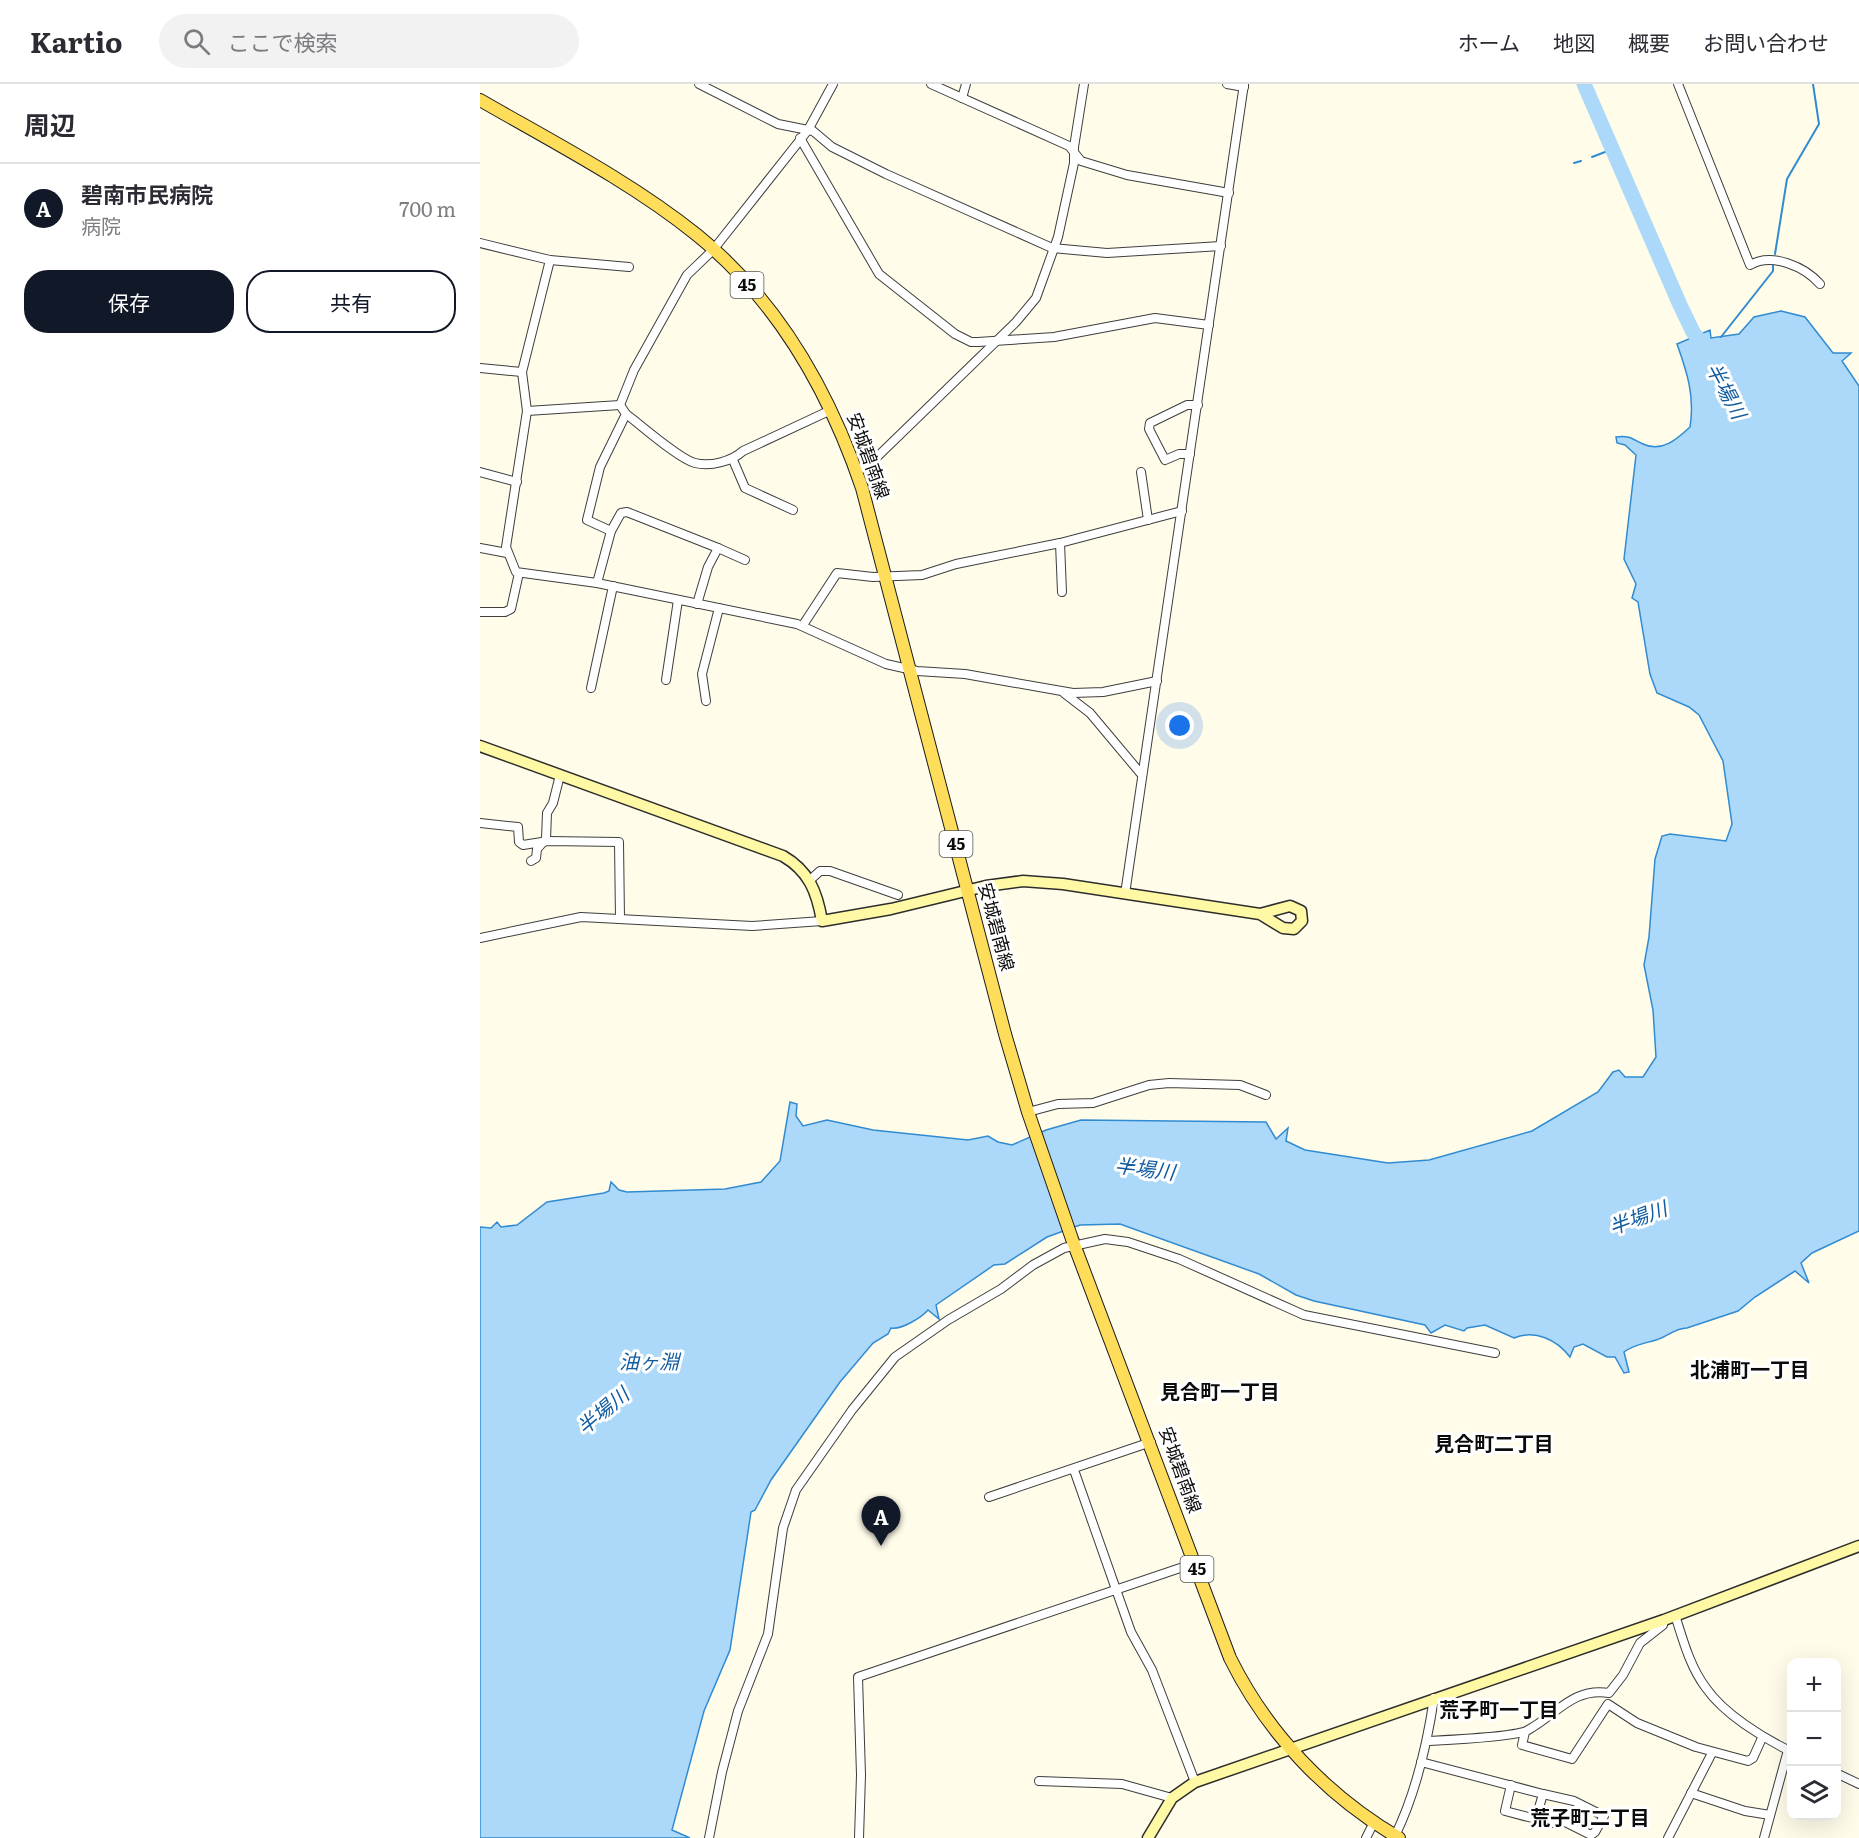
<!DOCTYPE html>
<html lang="ja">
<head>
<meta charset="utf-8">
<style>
	body { margin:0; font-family:Literata,"Noto Sans JP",serif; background:#f2f2f3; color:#2b2b33 }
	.controls { position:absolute; right:18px; bottom:18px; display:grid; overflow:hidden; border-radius:12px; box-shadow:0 6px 24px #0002 }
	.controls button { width:54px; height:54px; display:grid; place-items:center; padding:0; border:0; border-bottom:2px solid #e1e1e2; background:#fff; color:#2b2b33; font:30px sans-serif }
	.you { position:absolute; left:700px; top:642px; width:21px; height:21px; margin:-15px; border:4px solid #fff; border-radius:50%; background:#1a73e8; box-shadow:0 0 0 9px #1a73e833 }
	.badge { display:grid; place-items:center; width:39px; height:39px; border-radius:50%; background:#111827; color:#fff; font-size:20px; font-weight:700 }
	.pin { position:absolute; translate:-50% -50px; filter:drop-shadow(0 2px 3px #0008) }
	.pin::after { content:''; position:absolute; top:32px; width:21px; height:18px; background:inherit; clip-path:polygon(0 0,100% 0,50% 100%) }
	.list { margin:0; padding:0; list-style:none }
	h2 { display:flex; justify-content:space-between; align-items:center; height:78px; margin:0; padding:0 24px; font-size:26px }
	h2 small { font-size:20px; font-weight:400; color:#7c7c81 }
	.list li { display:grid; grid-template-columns:39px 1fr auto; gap:18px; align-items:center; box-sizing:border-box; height:90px; padding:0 24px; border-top:2px solid #e1e1e2 }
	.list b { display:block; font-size:22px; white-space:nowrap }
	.list p { margin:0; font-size:20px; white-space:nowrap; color:#7c7c81 }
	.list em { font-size:20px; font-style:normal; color:#7c7c81 }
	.actions { display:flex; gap:12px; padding:18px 24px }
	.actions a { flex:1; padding:14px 0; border:2px solid #111827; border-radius:24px; text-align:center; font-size:21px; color:#111827 }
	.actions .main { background:#111827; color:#fff }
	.icon { flex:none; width:33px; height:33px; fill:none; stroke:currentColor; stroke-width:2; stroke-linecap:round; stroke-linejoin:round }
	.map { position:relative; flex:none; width:1379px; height:1754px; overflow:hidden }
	header { display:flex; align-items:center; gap:36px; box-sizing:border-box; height:84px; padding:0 30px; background:#fff; border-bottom:2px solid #e1e1e2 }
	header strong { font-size:28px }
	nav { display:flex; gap:33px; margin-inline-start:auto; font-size:21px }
	.search { width:420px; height:54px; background:#f2f2f3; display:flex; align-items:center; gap:15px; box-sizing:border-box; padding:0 21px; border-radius:33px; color:#7c7c81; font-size:22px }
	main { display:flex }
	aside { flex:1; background:#fff }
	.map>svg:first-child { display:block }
	.water { fill:#acd9f9; stroke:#308bd2; stroke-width:1.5 }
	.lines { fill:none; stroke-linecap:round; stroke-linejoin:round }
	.stream { stroke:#308bd2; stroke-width:2 }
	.river { stroke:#acd9f9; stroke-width:15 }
	.street-casing { stroke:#3e3e3e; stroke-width:10 }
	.secondary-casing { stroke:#2d2d2d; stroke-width:13 }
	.primary-casing { stroke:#1c1c1c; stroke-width:14 }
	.street { stroke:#fff; stroke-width:8 }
	.secondary { stroke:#fff9a5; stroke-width:10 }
	.primary { stroke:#fedd5a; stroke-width:12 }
	.labels { text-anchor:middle; stroke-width:6; stroke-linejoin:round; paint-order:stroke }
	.shield { fill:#fff; stroke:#545454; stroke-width:1.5 }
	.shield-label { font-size:16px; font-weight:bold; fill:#0b0b0b }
	.street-label { font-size:18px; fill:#0b0b0b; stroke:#fff }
	.water-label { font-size:20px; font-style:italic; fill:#115ca1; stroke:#fff }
	.neighbourhood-label { font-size:20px; font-weight:bold; fill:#0b0b0b; stroke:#fff }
</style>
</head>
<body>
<header>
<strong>Kartio</strong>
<div class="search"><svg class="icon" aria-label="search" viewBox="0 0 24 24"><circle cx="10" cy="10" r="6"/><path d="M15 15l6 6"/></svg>ここで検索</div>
<nav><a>ホーム</a><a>地図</a><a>概要</a><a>お問い合わせ</a></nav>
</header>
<main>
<aside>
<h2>周辺<small></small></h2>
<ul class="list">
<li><span class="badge">A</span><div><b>碧南市民病院</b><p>病院</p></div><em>700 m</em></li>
</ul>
<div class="actions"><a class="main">保存</a><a>共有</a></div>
</aside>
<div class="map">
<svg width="1379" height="1754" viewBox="0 0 1379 1754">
	<rect width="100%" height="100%" fill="#fffcea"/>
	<path class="water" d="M1301 227 1325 233 1353 269H1371L1362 277 1379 302V1147L1332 1169 1321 1179 1329 1199 1315 1187 1275 1213 1258 1227 1207 1244C1195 1244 1187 1253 1176 1256 1163 1260 1155 1260 1144 1268L1149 1288 1144 1289 1135 1273H1127L1103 1260 1094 1263 1090 1273C1077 1256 1055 1245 1034 1254L1005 1241 987 1244 984 1247 965 1241 951 1249 945 1241 834 1217 816 1211 779 1190 640 1140 600 1141 567 1153 525 1180 514 1181 456 1221 459 1235 448 1226C441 1234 421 1246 411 1244L408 1250 393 1259 360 1298 291 1396 275 1426 271 1428 250 1566 224 1627 192 1746 210 1754H0V1143L11 1144 17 1138 21 1143 37 1141 67 1118 124 1109 129 1107 131 1098 139 1106 147 1108 245 1105 281 1098 300 1077 310 1018 317 1020 316 1032 323 1042 347 1036 393 1046 488 1056 508 1052 518 1058 532 1061 566 1046 601 1036 786 1038 796 1055 808 1044 806 1057 825 1066 908 1079 949 1076 1052 1047 1118 1008 1133 988 1139 986 1145 993H1163L1176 973 1173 926 1164 881 1169 853 1175 775 1182 752 1190 750 1246 757 1252 740 1243 677 1219 631 1209 623 1177 609 1170 590 1158 518 1152 514 1156 500 1144 475 1156 371 1145 361 1137 359 1136 353C1149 351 1152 355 1163 360 1182 369 1197 355 1210 343 1215 312 1207 288 1197 260L1230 246 1231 254 1259 250 1274 233Z"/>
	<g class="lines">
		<g class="stream">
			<polyline points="1112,73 1133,65"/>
			<polyline points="1094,79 1101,77"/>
			<polyline points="1295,170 1307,95 1339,40 1333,0"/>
			<polyline points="1241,253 1293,187 1293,181"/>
		</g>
		<polyline class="river" points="1104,0 1200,221 1213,248 1227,267"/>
		<g class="street-casing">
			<g id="street">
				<polyline points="219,0 298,40 333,47 352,63 406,90 572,164 627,169 741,162"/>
				<polyline points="451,0 589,62 601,77 647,91 749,109"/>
				<polyline points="747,0 764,3"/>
				<path d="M1198 0 1270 181C1292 168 1325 183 1340 200"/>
				<polyline points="482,14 486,0"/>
				<polyline points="320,54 399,190 475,250 491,258 498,258 574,253 675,234 729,241"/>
				<polyline points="0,159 70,176 149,183"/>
				<polyline points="70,176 42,288 47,327 26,463 36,488 117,499 317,540 406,580 437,587 485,590 593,609 623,608 677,597"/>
				<polyline points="0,284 42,288"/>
				<polyline points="140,321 154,286 207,191 233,166 328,46 353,0"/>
				<path d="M140 321 146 330C161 341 199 375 215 379 231 383 252 377 263 367L351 326"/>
				<polyline points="47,327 140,321"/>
				<polyline points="710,370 699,370 685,376 669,345 670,339 707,321 718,321"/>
				<polyline points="253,376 265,404 313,426"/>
				<polyline points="376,386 386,382 398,372 536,238 556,214 578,153 594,79 594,63 604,0"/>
				<polyline points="0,388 37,398"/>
				<polyline points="661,388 668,436"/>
				<polyline points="131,447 107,436 120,383 146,330"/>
				<polyline points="580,459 582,508"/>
				<polyline points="0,464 27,469"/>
				<polyline points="238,464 265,476"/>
				<polyline points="117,499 131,447 141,429 147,428 238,464 228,483 217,520"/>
				<polyline points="0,528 25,528 31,525 39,489"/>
				<polyline points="323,541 357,489 393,493 442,491 476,480 580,459 702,427"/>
				<polyline points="186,596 198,516"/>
				<polyline points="111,604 133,502"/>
				<polyline points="584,609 610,629 662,691"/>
				<polyline points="226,617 222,590 239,524"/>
				<polyline points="0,739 38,743 39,758 43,761 68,757 139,758 140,835"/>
				<polyline points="51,777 56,774 57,765 66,755 67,729 73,719 80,691"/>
				<polyline points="330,796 340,787 350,787 418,811"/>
				<polyline points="645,810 764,0"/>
				<polyline points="0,854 101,833 272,842 342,837"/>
				<polyline points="548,1028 578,1020 613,1019 669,1001 689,999 760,1001 786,1011"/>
				<polyline points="594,1386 651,1548 672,1586 715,1698"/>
				<polyline points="509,1413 671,1358"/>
				<path d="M1195 1531C1203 1556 1210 1583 1226 1604 1244 1630 1283 1654 1312 1668"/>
				<polyline points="1045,1648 1042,1661 1092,1675 1128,1620 1157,1639 1216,1663 1268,1677 1273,1674 1282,1654"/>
				<path d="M947 1657C965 1656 1037 1653 1048 1646 1076 1631 1093 1603 1129 1609L1143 1591 1160 1559 1183 1541 1184 1536"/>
				<polyline points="941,1678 1063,1710 1056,1734"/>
				<polyline points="1356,1689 1379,1700"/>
				<polyline points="559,1697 642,1700 692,1714"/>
				<polyline points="1031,1701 1025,1727 1071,1739 1085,1738 1111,1751 1115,1748 1124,1732 1094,1717 1063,1710"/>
				<polyline points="1211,1709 1265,1727 1290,1731"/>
				<path d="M915 1752C936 1709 947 1661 954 1614"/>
				<polyline points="229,1754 242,1688 258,1627 288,1550 303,1444 316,1406 372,1326 415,1273 468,1236 521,1205 553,1181 584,1164 625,1155 648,1158 699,1175 824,1231 1015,1269"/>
				<polyline points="379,1754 381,1691 378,1593 715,1479"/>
				<polyline points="886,1754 894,1738"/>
				<polyline points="1188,1754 1232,1669"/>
				<polyline points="1284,1754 1308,1666"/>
			</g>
		</g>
		<g class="secondary-casing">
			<g id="secondary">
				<path d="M0 662 303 772C329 787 337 808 342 837L411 825 506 802 543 797 583 800 780 830 810 822 821 827 822 837 814 845 803 844 780 830"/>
				<polyline points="668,1754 692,1714 715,1698 1184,1536 1379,1462"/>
			</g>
		</g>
		<g class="primary-casing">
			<path id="primary" d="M0 16C73 58 151 98 217 151 297 216 349 307 382 404L525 950 548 1028 592 1155 750 1574C787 1649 847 1712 919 1754"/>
		</g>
		<use href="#street" class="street"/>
		<use href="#secondary" class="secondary"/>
		<use href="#primary" class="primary"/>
	</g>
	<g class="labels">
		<g class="shield">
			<rect x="250.5" y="188" width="33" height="26" rx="4.5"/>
			<rect x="459.5" y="747" width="33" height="26" rx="4.5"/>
			<rect x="700.5" y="1472" width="33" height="26" rx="4.5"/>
		</g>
		<g class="shield-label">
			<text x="267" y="207">45</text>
			<text x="476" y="766">45</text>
			<text x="717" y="1491">45</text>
		</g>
		<g class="street-label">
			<text transform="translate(388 372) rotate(70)" y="6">安城碧南線</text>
			<text transform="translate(516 843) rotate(75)" y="6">安城碧南線</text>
			<text transform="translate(700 1386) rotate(70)" y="6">安城碧南線</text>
		</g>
		<g class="water-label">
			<text transform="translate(1246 307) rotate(62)" y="7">半場川</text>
			<text transform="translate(665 1085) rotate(7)" y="7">半場川</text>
			<text transform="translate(1158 1134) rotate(-20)" y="7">半場川</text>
			<text x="169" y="1285">油ヶ淵</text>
			<text transform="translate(123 1327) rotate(-40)" y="7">半場川</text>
		</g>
		<g class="neighbourhood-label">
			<text x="1270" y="1293">北浦町一丁目</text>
			<text x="740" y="1315">見合町一丁目</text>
			<text x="1014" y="1367">見合町二丁目</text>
			<text x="1019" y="1633">荒子町一丁目</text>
			<text x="1110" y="1741">荒子町二丁目</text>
		</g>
	</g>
</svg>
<div class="controls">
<button>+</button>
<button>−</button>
<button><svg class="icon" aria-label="layers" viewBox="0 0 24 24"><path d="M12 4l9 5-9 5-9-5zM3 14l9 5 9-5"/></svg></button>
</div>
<div class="you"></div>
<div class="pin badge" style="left:401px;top:1462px">A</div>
</div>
</main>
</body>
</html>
